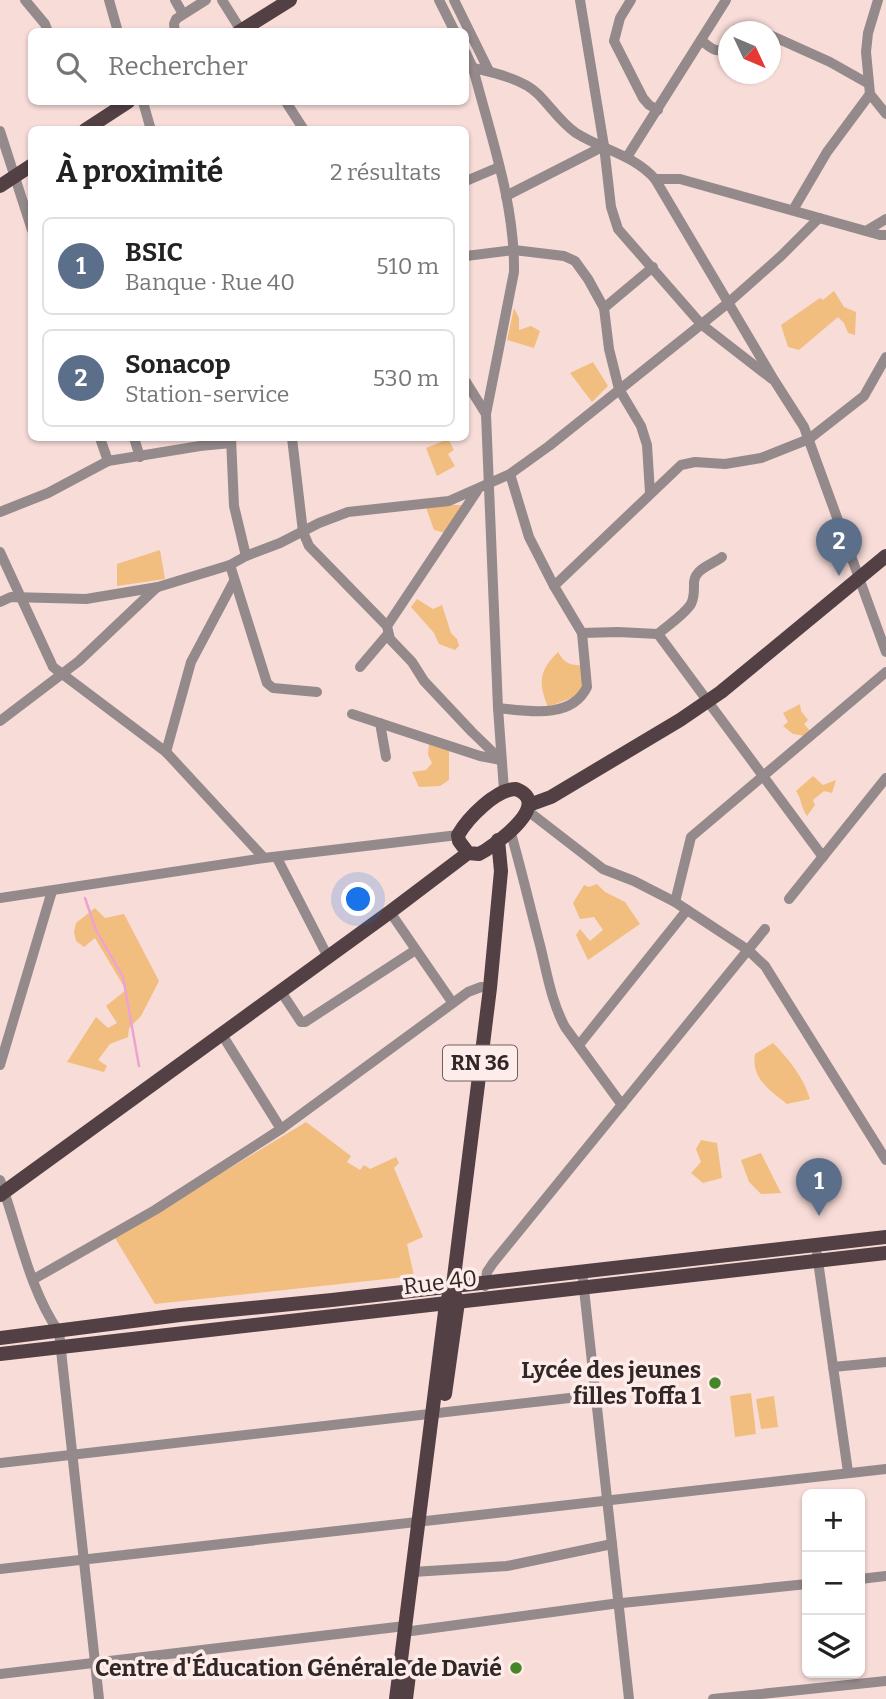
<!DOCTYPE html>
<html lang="fr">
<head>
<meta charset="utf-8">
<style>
	body { margin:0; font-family:Bitter,serif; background:#f2f2f2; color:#222 }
	.controls { position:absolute; right:21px; bottom:21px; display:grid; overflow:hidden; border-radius:10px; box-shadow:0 2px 5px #0004 }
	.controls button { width:63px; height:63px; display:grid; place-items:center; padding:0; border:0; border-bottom:2px solid #e0e0e0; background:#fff; color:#222; font:35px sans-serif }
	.compass { position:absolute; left:718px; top:21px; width:63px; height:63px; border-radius:50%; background:#fff; box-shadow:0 2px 5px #0004; rotate:134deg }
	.you { position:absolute; left:359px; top:900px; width:24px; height:24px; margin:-18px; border:5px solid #fff; border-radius:50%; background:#1a73e8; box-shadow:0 0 0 10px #1a73e833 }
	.badge { display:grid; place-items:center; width:46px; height:46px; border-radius:50%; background:#db2777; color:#fff; font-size:23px; font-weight:700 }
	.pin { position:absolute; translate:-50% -58px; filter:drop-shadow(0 2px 4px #0008) }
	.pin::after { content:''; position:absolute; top:37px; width:24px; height:21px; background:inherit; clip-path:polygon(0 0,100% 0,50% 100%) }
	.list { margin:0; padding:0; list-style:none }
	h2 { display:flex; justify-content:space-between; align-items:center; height:91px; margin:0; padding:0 28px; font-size:30px }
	h2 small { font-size:23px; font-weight:400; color:#767676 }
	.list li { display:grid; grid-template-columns:46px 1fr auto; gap:21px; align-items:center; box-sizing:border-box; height:98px; margin:0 14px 14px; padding:0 14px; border:2px solid #e0e0e0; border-radius:10px }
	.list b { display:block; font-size:26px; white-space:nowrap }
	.list p { margin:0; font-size:23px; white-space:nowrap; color:#767676 }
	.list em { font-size:23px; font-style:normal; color:#767676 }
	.icon { flex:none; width:38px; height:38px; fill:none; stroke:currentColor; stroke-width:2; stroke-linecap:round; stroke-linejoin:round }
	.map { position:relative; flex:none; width:886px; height:1699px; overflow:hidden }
	.search { position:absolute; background:#fff; box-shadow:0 2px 5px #0004; left:28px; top:28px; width:441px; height:77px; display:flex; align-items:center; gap:18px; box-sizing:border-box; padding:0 24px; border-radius:10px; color:#767676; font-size:26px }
	.panel { position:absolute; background:#fff; box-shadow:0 2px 5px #0004; left:28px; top:126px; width:441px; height:315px; border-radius:10px }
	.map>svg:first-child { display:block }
	.green { fill:#f2be7f }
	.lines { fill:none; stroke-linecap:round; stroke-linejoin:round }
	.stream { stroke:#efa2d2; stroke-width:2.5 }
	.minor { stroke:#94898b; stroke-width:10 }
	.major { stroke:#534044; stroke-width:14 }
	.poi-dot { fill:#458628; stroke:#fdecea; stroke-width:2.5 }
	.labels { text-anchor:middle; stroke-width:7; stroke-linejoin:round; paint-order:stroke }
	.shield { fill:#fdecea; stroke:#6e6261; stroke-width:2 }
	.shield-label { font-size:21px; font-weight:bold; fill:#312726 }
	.street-label { font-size:23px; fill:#312726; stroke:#fdecea }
	.poi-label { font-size:23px; font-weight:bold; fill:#312726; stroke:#fdecea; text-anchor:end }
</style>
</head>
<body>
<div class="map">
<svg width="886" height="1699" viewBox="0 0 886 1699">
	<rect width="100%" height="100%" fill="#f7dcd8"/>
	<g class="green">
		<polygon points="834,291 844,307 856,312 855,335 848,333 844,323 838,317 799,350 788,347 781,325 820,298 823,300"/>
		<polygon points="514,308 519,318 519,330 531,326 540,331 534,348 507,340"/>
		<polygon points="593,362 608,386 592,402 570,373"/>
		<polygon points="448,439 454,450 448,454 455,466 437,476 426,448"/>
		<polygon points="425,505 467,505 449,534 434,530"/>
		<polygon points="160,550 165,579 117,586 117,564"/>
		<polygon points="417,599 433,609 442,605 451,633 457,639 459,646 455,650 439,644 434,633 411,607"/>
		<path d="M558 652C565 664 571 666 585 665L584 693 548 707C538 682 539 671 558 652Z"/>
		<polygon points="800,704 801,711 808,720 804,724 811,732 805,736 793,734 783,726 788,722 783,713"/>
		<polygon points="429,744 449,744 449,780 440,786 419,787 412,772 426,770 432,763 428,755"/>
		<path d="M813 776 823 785 836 780 832 793 824 791 813 800 815 805 807 816C801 808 802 800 796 791Z"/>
		<polygon points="597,884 605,892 625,902 640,924 588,960 576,935 580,929 590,941 603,930 594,917 580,919 573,903 584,885 589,887"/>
		<polygon points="95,908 105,918 124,914 159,981 141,1016 129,1028 128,1037 110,1044 98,1060 107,1066 104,1072 67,1062 96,1017 108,1028 117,1023 106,1006 126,990 95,938 84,947 76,941 74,932 76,923"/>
		<path d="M773 1043C788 1058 804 1078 810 1099L787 1104C770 1090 751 1079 755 1054Z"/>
		<polygon points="306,1122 351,1156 347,1162 360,1170 364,1165 370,1169 396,1157 399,1163 394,1168 423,1237 407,1244 414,1276 155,1304 115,1238"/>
		<polygon points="701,1140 717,1143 722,1178 703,1183 691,1173 701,1162 696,1149"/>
		<polygon points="761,1153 781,1193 761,1194 749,1182 741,1160"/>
		<polygon points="751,1393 756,1434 735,1437 730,1396"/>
		<polygon points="774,1396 778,1427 761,1429 756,1399"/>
	</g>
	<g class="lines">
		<polyline class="stream" points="85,898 96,930 123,977 139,1066"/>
		<g class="minor">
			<polyline points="25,0 45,24 48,32"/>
			<polyline points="109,0 118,32"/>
			<polyline points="175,0 183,14"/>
			<polyline points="222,0 242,32"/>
			<polyline points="439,0 455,32"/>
			<polyline points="454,0 489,71"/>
			<polyline points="580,0 604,146 611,207 618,229 701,324 772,379"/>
			<polyline points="631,0 620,18 614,41 643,98 649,105 658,110"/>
			<polyline points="878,0 868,33 866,52 870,94 886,114"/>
			<polyline points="175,32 174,24 176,19 206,0"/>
			<polyline points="752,32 762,32"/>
			<polyline points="770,35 830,62 869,84"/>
			<path d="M701 40C711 48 716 55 728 46"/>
			<path d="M466 53 473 68C490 134 515 203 514 272L486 414 498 708 504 790"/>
			<path d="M473 68C493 72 523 79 538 94 551 107 561 123 576 133 603 150 634 155 655 179L774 380 804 427 886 652"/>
			<polyline points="143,102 151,130"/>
			<polyline points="286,102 304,130"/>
			<polyline points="0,131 32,230"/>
			<polyline points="627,157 726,0"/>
			<polyline points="655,179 680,179 880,235 886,235"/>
			<polyline points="466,181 499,167"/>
			<polyline points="506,196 604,146"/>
			<polyline points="793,210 827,152 870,94"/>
			<polyline points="866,231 886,219"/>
			<polyline points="466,256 514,250 564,256 575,261 588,279 604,308 609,349 619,389 641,426 647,445 650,493"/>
			<polyline points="604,308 653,267"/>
			<polyline points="466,382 486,414"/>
			<polyline points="100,438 108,461"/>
			<polyline points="134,438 140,457"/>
			<polyline points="231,438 234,506 246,556"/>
			<polyline points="292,438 303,532 309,546 387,626 390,639 412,662 424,681 472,732 501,760"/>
			<polyline points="0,512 48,493 108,461 200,446 231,443"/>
			<polyline points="0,552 53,667 166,752 264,858"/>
			<polyline points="230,565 267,683 273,688 317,692"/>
			<polyline points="554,586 681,465 695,462 725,464 761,458 809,439 864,396 886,357"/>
			<polyline points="0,602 11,597 86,599 158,587 230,565 246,556 280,543 319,523 348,512 449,501 510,474 549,446 728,303 781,256 819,218"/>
			<polyline points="387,626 477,491"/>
			<path d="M582 633 618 632 658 634C668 625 684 615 691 604 694 598 694 593 694 587 692 569 710 566 722 557"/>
			<polyline points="658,634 823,857"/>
			<polyline points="360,667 388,634"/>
			<path d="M498 708C527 711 571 720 587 687L582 633 554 586 529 537 510 474"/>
			<polyline points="352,714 480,756 501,760"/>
			<polyline points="0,721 79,661 156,588"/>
			<polyline points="380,723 386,757"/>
			<polyline points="166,752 191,662 234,581"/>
			<polyline points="528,811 603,869 634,881 675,902 748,950 765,966 886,1160"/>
			<path d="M510 830C521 868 530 907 540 945 547 973 551 1001 565 1027L622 1105"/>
			<polyline points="277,858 328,957"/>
			<polyline points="0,898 264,858 458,835"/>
			<polyline points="789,899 886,778"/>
			<polyline points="675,902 691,837 886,672"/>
			<polyline points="390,912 452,1002"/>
			<polyline points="280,990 301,1022 305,1022 414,951"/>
			<polyline points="221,1033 281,1129"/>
			<polyline points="579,1045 687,910"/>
			<polyline points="0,1065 52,891"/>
			<path d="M0 1180C18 1228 29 1290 59 1332L99 1699"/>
			<polyline points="817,1254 848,1472"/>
			<polyline points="34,1279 155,1210 281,1129 468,992 481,987 490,988"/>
			<polyline points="583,1280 629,1699"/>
			<polyline points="485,1286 487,1272 493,1263 765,929"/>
			<polyline points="833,1367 886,1362"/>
			<polyline points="0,1463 596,1395"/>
			<polyline points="0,1569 886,1469"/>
			<polyline points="413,1572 507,1566 612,1544"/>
			<polyline points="860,1579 886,1576"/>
			<polyline points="404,1632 612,1604 807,1584"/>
			<polyline points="0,1674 405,1626"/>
			<polyline points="713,1699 886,1681"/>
		</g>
		<g class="major">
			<polyline points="239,32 290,0"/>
			<polyline points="85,130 128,102"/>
			<polyline points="0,186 32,165"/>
			<path d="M516 789C552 803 501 840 486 850L479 854 468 853 459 841 458 835C468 818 496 789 516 789Z"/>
			<polyline points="529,805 551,797 680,720 721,692 886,556"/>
			<polyline points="0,1195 390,912 468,853"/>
			<polyline points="0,1338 180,1315 332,1300 886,1237"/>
			<polyline points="0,1354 886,1253"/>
			<polyline points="445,1394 458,1302 456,1297"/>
			<polyline points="396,1699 446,1304 453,1285 490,988 501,871 498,840"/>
			<polyline points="406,1699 410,1667"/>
		</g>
	</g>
	<g class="poi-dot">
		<circle cx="715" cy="1383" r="7"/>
		<circle cx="516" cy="1668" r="7"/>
	</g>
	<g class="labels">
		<rect class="shield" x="443" y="1045.5" width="74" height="35" rx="5"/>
		<g class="shield-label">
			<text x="480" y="1070">RN 36</text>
		</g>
		<g class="street-label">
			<text transform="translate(440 1282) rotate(-7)" y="8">Rue 40</text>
		</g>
		<g class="poi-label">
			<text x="701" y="1378">Lycée des jeunes<tspan x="701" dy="26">filles Toffa 1</tspan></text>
			<text x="502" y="1676">Centre d'Éducation Générale de Davié</text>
		</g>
	</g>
</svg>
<div class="controls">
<button>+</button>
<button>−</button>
<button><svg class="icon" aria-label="layers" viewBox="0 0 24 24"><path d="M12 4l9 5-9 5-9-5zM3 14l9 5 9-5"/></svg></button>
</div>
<svg class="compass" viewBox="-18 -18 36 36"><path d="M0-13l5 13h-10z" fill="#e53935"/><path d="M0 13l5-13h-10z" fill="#767676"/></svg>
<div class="you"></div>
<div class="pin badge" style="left:819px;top:1216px;background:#5c6f8a">1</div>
<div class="pin badge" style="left:839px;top:576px;background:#5c6f8a">2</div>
<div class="search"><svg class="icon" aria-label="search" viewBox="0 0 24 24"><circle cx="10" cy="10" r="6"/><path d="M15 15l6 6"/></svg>Rechercher</div>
<section class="panel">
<h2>À proximité<small>2 résultats</small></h2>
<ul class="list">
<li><span class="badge" style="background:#5c6f8a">1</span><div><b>BSIC</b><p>Banque · Rue 40</p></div><em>510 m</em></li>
<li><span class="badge" style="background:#5c6f8a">2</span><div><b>Sonacop</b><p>Station-service</p></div><em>530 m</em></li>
</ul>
</section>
</div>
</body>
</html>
